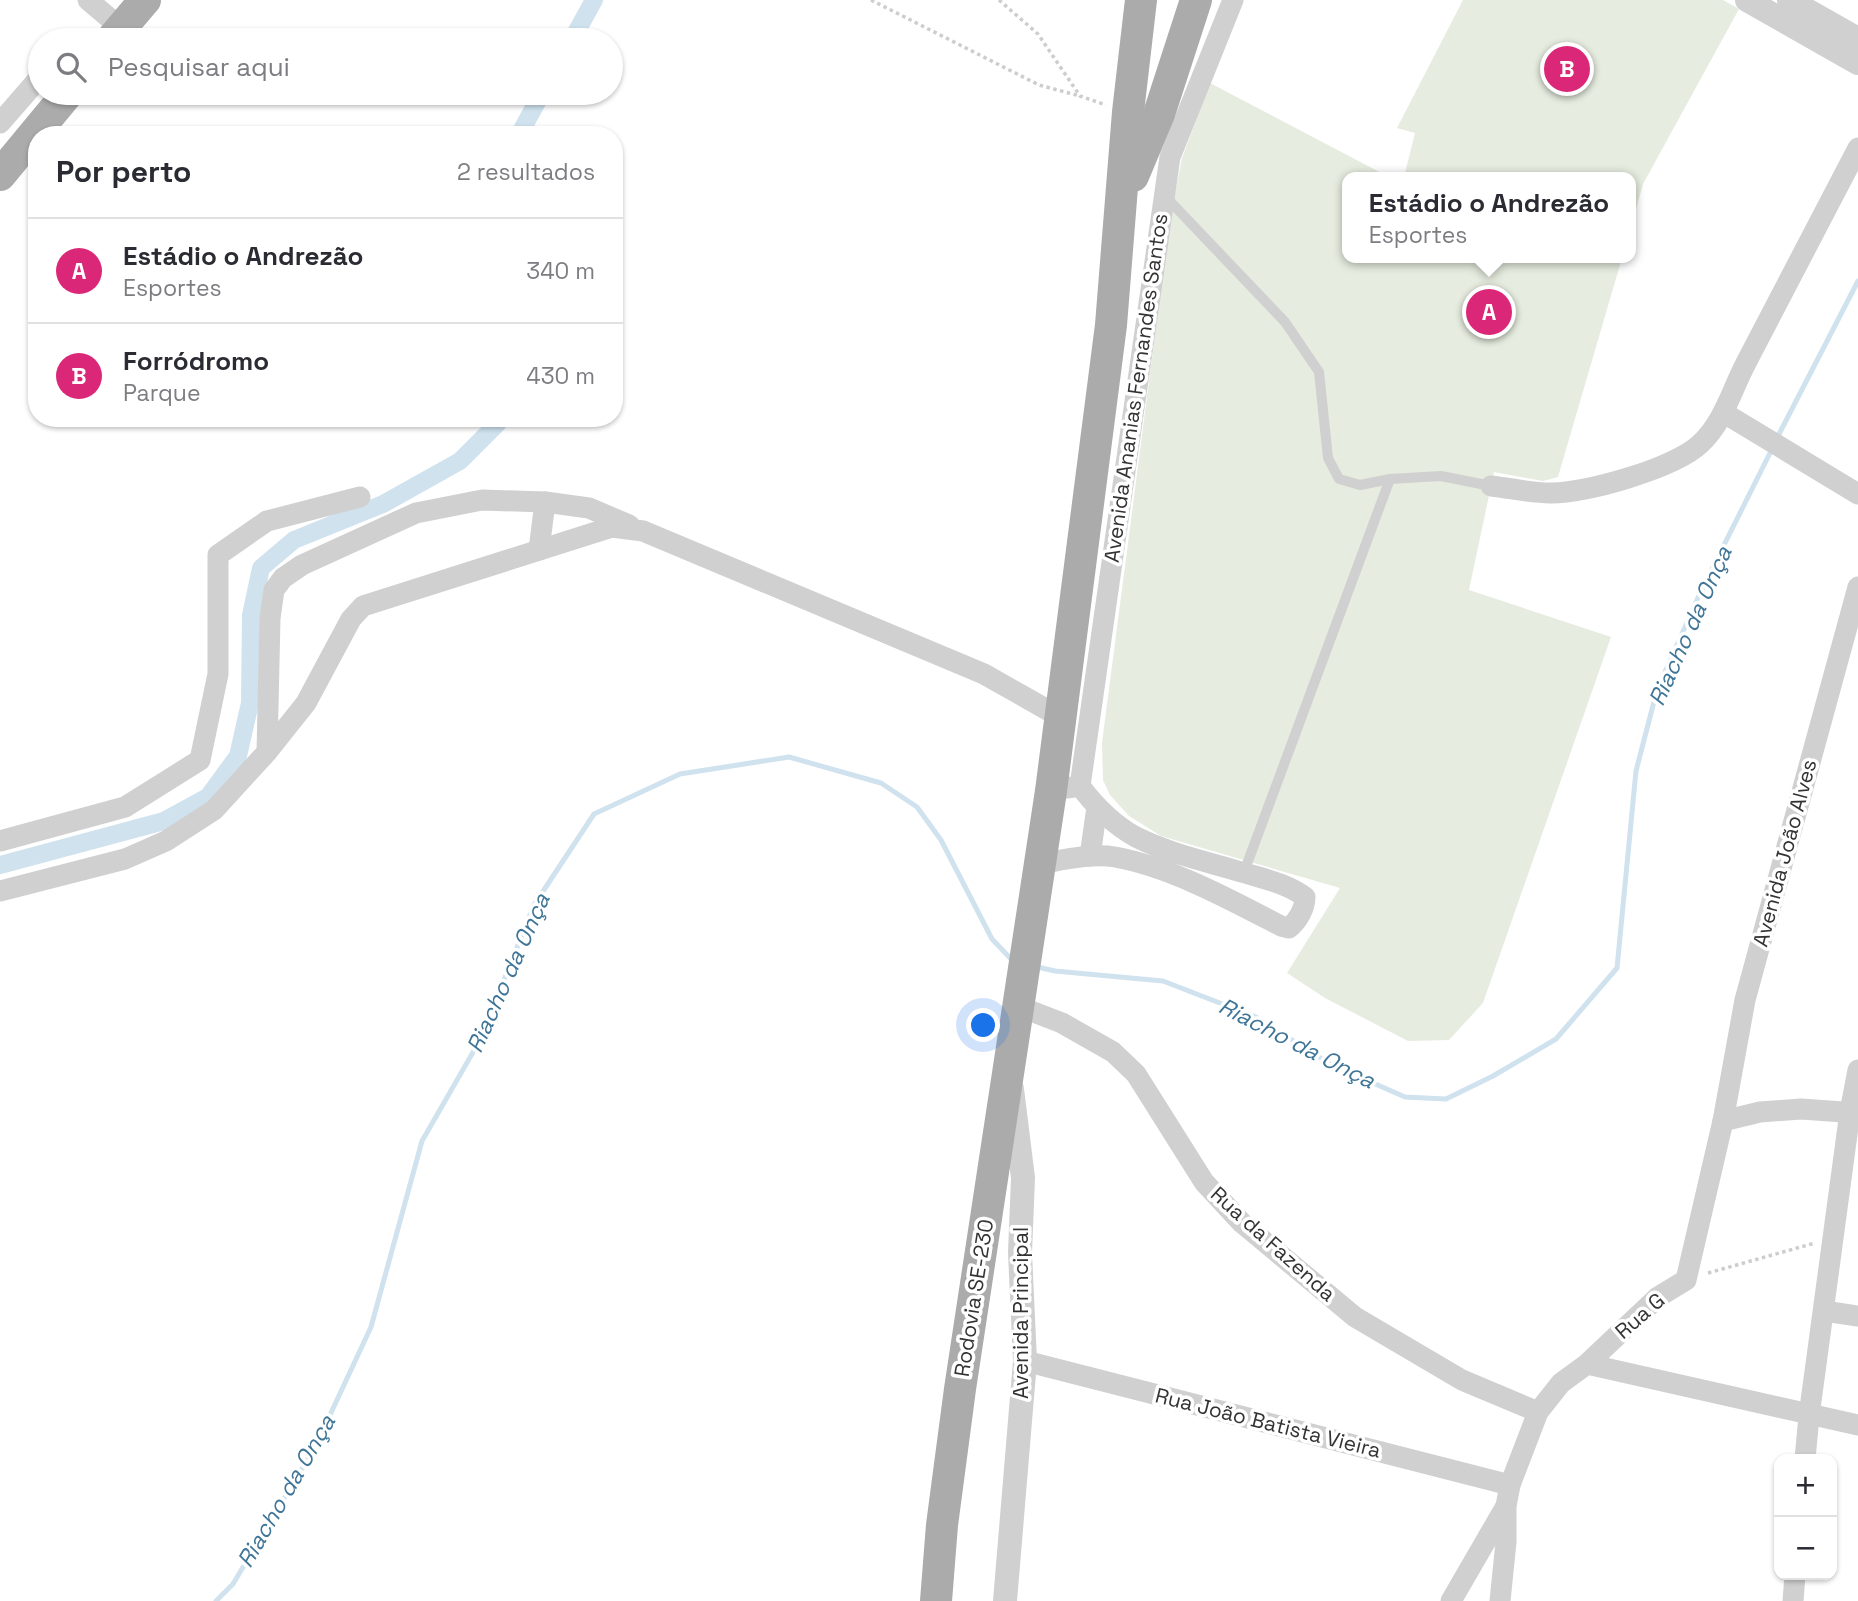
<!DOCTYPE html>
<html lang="pt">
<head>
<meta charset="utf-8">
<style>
	body { margin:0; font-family:"Space Grotesk",sans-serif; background:#f7f7f7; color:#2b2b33 }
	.controls { position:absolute; right:21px; bottom:21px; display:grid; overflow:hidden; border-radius:14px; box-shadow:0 2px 5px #0004 }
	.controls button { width:63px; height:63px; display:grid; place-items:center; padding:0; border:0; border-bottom:2px solid #e1e1e2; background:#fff; color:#2b2b33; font:35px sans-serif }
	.you { position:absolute; left:984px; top:1026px; width:24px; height:24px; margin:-18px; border:5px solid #fff; border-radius:50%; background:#1a73e8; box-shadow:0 0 0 10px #1a73e833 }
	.badge { display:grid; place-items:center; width:46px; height:46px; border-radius:50%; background:#db2777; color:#fff; font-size:23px; font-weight:700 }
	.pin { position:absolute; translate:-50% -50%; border:4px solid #fff; box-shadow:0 2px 7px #0006 }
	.popup { position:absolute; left:1342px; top:172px; width:294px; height:91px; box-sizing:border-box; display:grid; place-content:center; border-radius:14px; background:#fff; filter:drop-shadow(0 2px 5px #0005); font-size:23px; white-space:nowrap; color:#7c7c81 }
	.popup b { font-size:26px; color:#2b2b33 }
	.popup::after { content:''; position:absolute; left:50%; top:100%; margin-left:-14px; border:14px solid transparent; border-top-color:#fff }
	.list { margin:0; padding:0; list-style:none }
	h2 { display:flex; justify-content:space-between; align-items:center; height:91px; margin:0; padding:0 28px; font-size:30px }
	h2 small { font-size:23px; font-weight:400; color:#7c7c81 }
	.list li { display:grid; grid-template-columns:46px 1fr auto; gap:21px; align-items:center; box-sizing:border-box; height:105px; padding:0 28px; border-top:2px solid #e1e1e2 }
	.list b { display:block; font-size:26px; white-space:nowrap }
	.list p { margin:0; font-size:23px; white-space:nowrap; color:#7c7c81 }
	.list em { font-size:23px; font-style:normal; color:#7c7c81 }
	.icon { flex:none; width:38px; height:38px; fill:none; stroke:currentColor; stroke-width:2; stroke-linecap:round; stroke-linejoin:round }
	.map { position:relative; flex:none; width:1858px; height:1601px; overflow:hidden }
	.search { position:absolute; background:#fff; box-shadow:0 2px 5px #0004; left:28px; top:28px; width:595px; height:77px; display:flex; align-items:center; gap:18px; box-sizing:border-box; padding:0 24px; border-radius:38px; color:#7c7c81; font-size:26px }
	.panel { position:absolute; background:#fff; box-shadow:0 2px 5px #0004; left:28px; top:126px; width:595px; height:301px; border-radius:28px }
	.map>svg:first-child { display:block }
	.green { fill:#e6ecdf }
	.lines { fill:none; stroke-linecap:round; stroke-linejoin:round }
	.stream { stroke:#cfe2ee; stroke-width:5 }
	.canal { stroke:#cfe2ee; stroke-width:18 }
	.path { stroke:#cdcdcd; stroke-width:3.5; stroke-dasharray:3.5 3.5; stroke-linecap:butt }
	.service { stroke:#d0d0d0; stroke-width:10 }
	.minor { stroke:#d0d0d0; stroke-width:21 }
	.tertiary { stroke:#d0d0d0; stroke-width:24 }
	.primary { stroke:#ababab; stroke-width:32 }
	.labels { text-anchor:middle; stroke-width:7; stroke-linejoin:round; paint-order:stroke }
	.street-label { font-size:21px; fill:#333; stroke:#fff }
	.water-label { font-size:23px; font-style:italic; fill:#3f7597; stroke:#fff }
</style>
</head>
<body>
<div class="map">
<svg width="1858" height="1601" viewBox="0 0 1858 1601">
	<rect width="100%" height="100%" fill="#fff"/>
	<g class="green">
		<polygon points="1463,0 1723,0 1739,9 1643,184 1631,227 1631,177 1404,177 1415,133 1397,128"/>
		<polygon points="1210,83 1389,177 1347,177 1347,258 1622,258 1558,477 1543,481 1494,472 1469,590 1611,637 1483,1003 1449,1040 1408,1041 1325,998 1287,973 1340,888 1161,836 1129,816 1110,795 1103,780 1102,743 1170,220 1182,158"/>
	</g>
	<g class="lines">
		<g class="stream">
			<polyline points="1777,438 1858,281"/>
			<polyline points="1033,966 1055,971 1163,981 1256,1017 1330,1064 1405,1097 1446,1099 1493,1076 1556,1039 1617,968 1636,771 1657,690 1701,591 1773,447"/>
			<polyline points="216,1601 233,1584 316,1445 371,1327 422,1141 480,1040 534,905 594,814 680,774 789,757 881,783 917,807 941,840 992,939 1013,961"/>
		</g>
		<g class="canal">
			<polyline points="572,40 594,0"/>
			<polyline points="519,135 542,93"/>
			<polyline points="0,865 164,821 208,797 238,756 250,703 251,615 261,568 294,540 383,504 460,461 498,423 498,418"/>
		</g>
		<g class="path">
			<polyline points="871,0 1039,85 1080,96"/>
			<polyline points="999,0 1038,34 1080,96 1106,105"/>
			<polyline points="1708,1273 1815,1243"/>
		</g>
		<g class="service">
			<polyline points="1164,195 1285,322 1319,372 1328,458 1339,479 1360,485 1390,479 1441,476 1491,486"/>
			<polyline points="1244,872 1390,479"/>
		</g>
		<g class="minor">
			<polyline points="88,0 121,28"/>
			<polyline points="0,123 40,77"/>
			<polyline points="1724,413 1858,494"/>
			<path d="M1491 486C1510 488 1530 493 1550 493 1584 494 1675 468 1700 444 1724 422 1732 389 1747 361 1784 290 1821 219 1858 148"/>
			<polyline points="539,550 545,502"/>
			<polyline points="267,752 270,618 274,590 283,578 302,565 416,513 482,500 545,502 589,508 629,525"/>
			<polyline points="1080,786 1170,157 1233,0"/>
			<polyline points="0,841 125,807 200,760 218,674 218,555 267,521 360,497"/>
			<polyline points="1090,856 1097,807"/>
			<path d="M1039 864C1063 860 1091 853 1115 857 1171 867 1231 900 1281 926L1289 928C1298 921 1305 908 1305 897 1288 884 1265 879 1245 873 1209 862 1170 854 1136 837 1114 825 1095 806 1080 786L1067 788"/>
			<polyline points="0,891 125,859 166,841 214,810 267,752 306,703 351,619 363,606 612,527 643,531 984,674 1060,717"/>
			<polyline points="1018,1006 1062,1023 1113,1052 1136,1074 1204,1182 1242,1223 1355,1317 1462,1380 1538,1412"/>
			<polyline points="1723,1121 1745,1000 1858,587"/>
			<polyline points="1824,1311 1858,1316"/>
			<polyline points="1025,1361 1510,1485"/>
			<polyline points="1587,1364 1858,1425"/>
			<polyline points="1805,1459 1809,1416 1850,1112 1858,1070"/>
			<polyline points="1451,1601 1506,1506 1510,1485 1538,1412 1561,1383 1587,1364 1658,1297 1686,1280 1723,1121 1760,1112 1801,1109 1858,1113"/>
			<polyline points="1500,1601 1506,1542 1506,1509"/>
			<polyline points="1793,1601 1795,1575"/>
		</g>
		<g class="tertiary">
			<polyline points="1747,0 1858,63"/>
			<polyline points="1789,0 1858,39"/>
			<polyline points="1005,1601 1025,1361 1020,1253 1023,1178 1012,1089"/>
		</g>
		<g class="primary">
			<polyline points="111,40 145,0"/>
			<polyline points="0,175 68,93"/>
			<polyline points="1133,176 1159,114 1196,0"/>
			<polyline points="936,1601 942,1525 960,1389 1051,791 1111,325 1128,112 1141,0"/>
		</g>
	</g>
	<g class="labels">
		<g class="street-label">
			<text transform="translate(1136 388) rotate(-82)" y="7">Avenida Ananias Fernandes Santos</text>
			<text transform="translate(1785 853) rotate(-75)" y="7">Avenida João Alves</text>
			<text transform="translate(1273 1244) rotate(42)" y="7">Rua da Fazenda</text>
			<text transform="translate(974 1298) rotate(-81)" y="7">Rodovia SE-230</text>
			<text transform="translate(1021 1313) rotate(-90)" y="7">Avenida Principal</text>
			<text transform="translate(1640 1316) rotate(-41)" y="7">Rua G</text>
			<text transform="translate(1268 1423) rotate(14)" y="7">Rua João Batista Vieira</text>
		</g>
		<g class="water-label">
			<text transform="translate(1690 626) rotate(-66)" y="8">Riacho da Onça</text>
			<text transform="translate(508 973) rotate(-66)" y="8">Riacho da Onça</text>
			<text transform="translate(1297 1043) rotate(27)" y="8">Riacho da Onça</text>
			<text transform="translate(286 1491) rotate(-60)" y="8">Riacho da Onça</text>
		</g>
	</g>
</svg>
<div class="controls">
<button>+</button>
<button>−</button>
</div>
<div class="you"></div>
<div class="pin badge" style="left:1489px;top:312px">A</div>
<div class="popup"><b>Estádio o Andrezão</b>Esportes</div>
<div class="pin badge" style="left:1567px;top:69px">B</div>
<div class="search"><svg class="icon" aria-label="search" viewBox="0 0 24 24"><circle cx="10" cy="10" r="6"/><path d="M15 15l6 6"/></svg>Pesquisar aqui</div>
<section class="panel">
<h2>Por perto<small>2 resultados</small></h2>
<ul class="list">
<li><span class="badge">A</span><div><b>Estádio o Andrezão</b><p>Esportes</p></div><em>340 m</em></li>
<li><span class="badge">B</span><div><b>Forródromo</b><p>Parque</p></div><em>430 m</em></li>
</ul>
</section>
</div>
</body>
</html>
